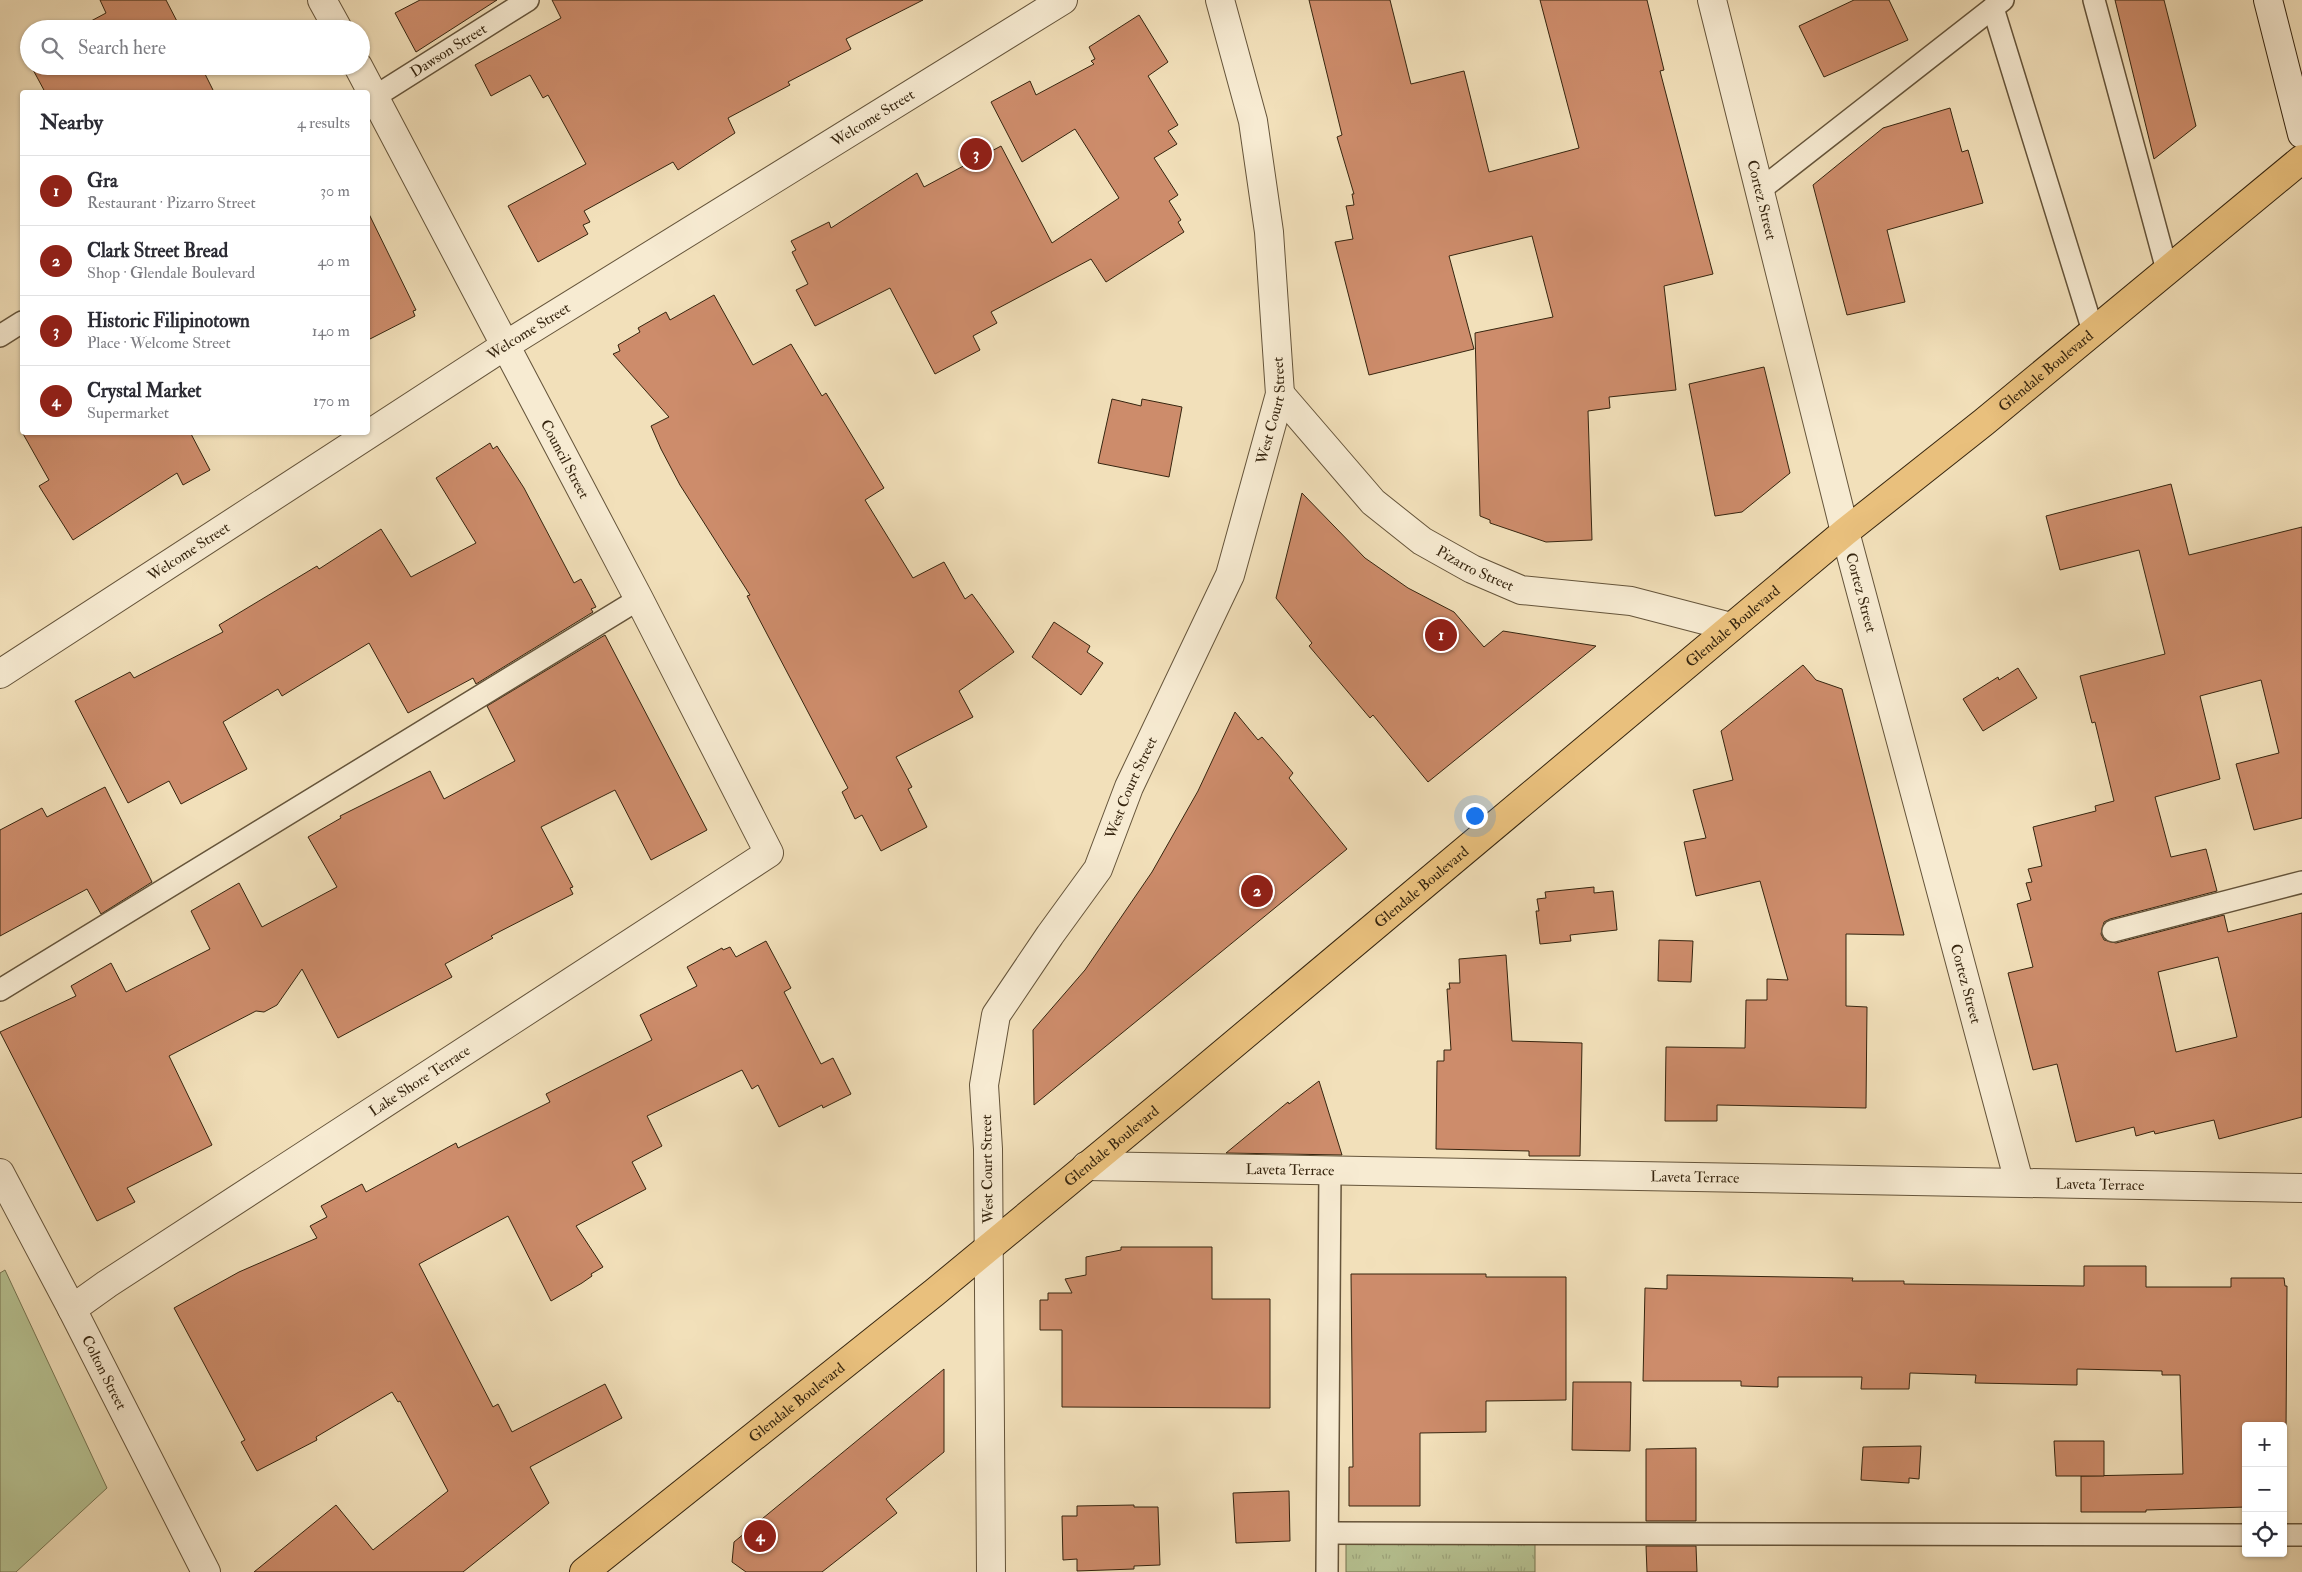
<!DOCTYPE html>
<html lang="en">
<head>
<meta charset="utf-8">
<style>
	body { margin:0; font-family:"IM FELL Double Pica",serif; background:#f2f2f3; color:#2b2b33 }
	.controls { position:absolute; right:15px; bottom:15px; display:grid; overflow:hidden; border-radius:5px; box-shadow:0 1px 4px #0004 }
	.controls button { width:45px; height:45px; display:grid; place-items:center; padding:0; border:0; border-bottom:1px solid #e1e1e2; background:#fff; color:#2b2b33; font:25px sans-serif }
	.you { position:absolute; left:1474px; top:815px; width:18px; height:18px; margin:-12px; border:4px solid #fff; border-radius:50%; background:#1a73e8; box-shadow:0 0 0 8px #1a73e833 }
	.badge { display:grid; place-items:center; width:32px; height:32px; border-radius:50%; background:#8f2418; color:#fff; font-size:16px; font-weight:700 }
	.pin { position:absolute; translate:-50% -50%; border:2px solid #fff; box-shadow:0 1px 5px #0006 }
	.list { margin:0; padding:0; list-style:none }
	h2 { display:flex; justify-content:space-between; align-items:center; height:65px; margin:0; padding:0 20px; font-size:21px }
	h2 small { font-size:16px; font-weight:400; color:#7c7c81 }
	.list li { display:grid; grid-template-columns:32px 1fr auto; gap:15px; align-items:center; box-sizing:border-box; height:70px; padding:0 20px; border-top:1px solid #e1e1e2 }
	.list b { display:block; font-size:19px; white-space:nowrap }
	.list p { margin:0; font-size:16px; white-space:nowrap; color:#7c7c81 }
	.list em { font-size:16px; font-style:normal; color:#7c7c81 }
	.icon { flex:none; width:28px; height:28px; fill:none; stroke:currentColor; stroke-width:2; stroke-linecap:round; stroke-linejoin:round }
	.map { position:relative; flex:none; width:2302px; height:1572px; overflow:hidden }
	.search { position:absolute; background:#fff; box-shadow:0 1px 4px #0004; left:20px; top:20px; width:350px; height:55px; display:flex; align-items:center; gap:12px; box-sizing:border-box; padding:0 18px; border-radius:28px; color:#7c7c81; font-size:19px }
	.panel { position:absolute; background:#fff; box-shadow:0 1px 4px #0004; left:20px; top:90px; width:350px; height:345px; border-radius:5px }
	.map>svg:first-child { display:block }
	.grass { fill:#b7c393; stroke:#767451 }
	.park { fill:url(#park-tufts); stroke:#767451 }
	.building { fill:#cd8c6b; stroke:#36250f; fill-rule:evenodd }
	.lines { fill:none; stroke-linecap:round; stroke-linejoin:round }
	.service-casing { stroke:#65543a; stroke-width:24 }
	.minor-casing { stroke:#65543a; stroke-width:30 }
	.secondary-casing { stroke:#36250f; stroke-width:30 }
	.primary-casing { stroke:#36250f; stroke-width:30 }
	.service { stroke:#f7ebd2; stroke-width:21 }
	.minor { stroke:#f7ebd2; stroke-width:28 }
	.secondary { stroke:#f7ebd2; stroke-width:28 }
	.primary { stroke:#e9c07d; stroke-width:28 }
	.labels { text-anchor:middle; stroke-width:4; stroke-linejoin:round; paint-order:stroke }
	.street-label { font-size:15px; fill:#36250f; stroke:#f7ebd2 }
</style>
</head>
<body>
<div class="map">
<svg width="2302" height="1572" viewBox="0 0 2302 1572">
	<defs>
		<pattern id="park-tufts" width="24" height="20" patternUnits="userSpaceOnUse" patternTransform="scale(1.25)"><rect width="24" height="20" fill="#b7c393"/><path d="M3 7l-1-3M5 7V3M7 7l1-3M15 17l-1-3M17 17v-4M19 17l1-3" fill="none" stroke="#9ea77e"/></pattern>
	</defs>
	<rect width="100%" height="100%" fill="#f2e0ba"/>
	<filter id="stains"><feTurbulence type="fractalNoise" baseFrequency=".004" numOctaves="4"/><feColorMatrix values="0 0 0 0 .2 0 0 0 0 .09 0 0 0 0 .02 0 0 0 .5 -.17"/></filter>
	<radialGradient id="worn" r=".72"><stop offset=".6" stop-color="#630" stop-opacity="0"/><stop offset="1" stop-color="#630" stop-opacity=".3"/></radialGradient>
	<polygon class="grass" points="5,1270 107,1488 16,1572 0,1572 0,1273"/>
	<polygon class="park" points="1535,1541 1535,1572 1346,1572 1346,1544"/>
	<g class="building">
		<polygon points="100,0 166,0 181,29 76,29 106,13"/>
		<polygon points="420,0 497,0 416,52 395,13"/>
		<polygon points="552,0 923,0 846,39 851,49 788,82 790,85 728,118 735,133 678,170 673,162 584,211 590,222 583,225 588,234 538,262 508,206 586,164 548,95 543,98 530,75 491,96 475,65 561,18"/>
		<polygon points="1309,0 1390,0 1411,84 1464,71 1489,172 1579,148 1540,0 1647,0 1664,70 1660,71 1713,274 1664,286 1676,390 1609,397 1610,408 1588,411 1592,540 1546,542 1490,523 1490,520 1480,516 1475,333 1553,317 1532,236 1449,256 1474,349 1369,375 1335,242 1353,239 1346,206 1354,205 1352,194 1354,194 1337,137 1342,135"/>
		<polygon points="1854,0 1889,0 1908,40 1824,77 1799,26"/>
		<polygon points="2115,0 2164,0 2196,126 2154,159"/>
		<polygon points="1139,15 1168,62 1148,76 1178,125 1168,131 1177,144 1154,158 1178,195 1169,201 1181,220 1178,222 1184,232 1106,282 1091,259 991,312 997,323 973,336 980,350 935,374 890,288 815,326 796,290 808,284 792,252 796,250 791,241 829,222 831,228 917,173 924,187 1001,146 1052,243 1119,198 1075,129 1022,162 991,102 1030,81 1036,95 1094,64 1091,61 1095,59 1089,47"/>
		<polygon points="31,66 201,66 214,92 45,92"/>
		<polygon points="1950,108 1962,152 1968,150 1983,203 1887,230 1905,302 1847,315 1813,185 1883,128"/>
		<polygon points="368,212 416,310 413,311 415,316 368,340"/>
		<polygon points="714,295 753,365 791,344 822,396 826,393 884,488 865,500 913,578 944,562 965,599 972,594 1014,652 959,691 973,717 896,757 912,787 908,789 927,827 881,851 862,815 855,819 842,792 848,788 747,596 750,595 680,485 661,449 651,426 669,417 613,354 620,351 618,345 640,332 638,328 666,312 670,320"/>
		<polygon points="1764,367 1790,473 1742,512 1715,516 1689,384"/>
		<polygon points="1112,399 1141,406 1142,399 1182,407 1169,477 1098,463"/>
		<polygon points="22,432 190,432 210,470 183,485 177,473 73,540 39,486 49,480"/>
		<polygon points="490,443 493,449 497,446 524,488 574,583 581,579 596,607 591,609 593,612 476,684 473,678 408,713 369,643 282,696 278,689 223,722 247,769 181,804 169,781 128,803 75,701 130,672 134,678 223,632 219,625 317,566 319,569 381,529 411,577 476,543 436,478"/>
		<path d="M2171 484 2189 555 2302 527V818L2254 830 2236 764 2279 753 2261 680 2200 696 2220 779 2155 797 2171 857 2206 849 2217 891 2110 919 2104 922 2101 934 2104 940 2116 943 2224 915 2228 932 2302 913V1117L2219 1139 2214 1120 2155 1134 2154 1131 2136 1136 2134 1127 2076 1142 2057 1064 2033 1070 2008 973 2033 967 2017 904 2031 900 2026 883 2032 882 2028 869 2042 866 2033 827 2096 811 2095 806 2114 801 2095 722 2092 723 2080 676 2165 654 2139 550 2060 570 2046 516ZM2218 957 2237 1037 2176 1052 2158 972Z"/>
		<polygon points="1302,493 1365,558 1408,588 1454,612 1484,647 1503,631 1596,646 1428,782 1373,715 1370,718 1309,646 1312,643 1276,598"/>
		<polygon points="1054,622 1090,646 1087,652 1103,663 1081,695 1032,657"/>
		<polygon points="605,635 707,830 651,860 615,790 541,827 573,887 570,888 573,894 491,936 493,938 445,964 452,977 338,1038 302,969 277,1005 264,1012 256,1011 169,1056 212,1145 127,1188 135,1202 97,1221 0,1032 76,996 71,986 111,963 126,992 210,949 191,911 239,883 262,927 337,887 308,837 341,818 340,816 430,771 444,799 515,761 487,706"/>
		<polygon points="1803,665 1816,680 1842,689 1904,935 1846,934 1846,1006 1867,1007 1866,1108 1717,1105 1717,1121 1665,1121 1666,1047 1745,1048 1746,1000 1767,1000 1767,979 1788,980 1760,881 1696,896 1684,842 1706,838 1693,790 1733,780 1721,731"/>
		<polygon points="2018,668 2037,698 1983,731 1963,699 1998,677 1999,680"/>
		<polygon points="1235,712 1258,740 1262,737 1277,754 1293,773 1289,778 1347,849 1034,1105 1033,1030 1085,970 1152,872 1198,791"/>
		<polygon points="105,787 152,882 101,914 87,889 0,936 0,830 42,808 47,817"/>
		<polygon points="1594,887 1594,893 1613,891 1617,930 1570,935 1571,941 1540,944 1536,911 1539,911 1537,899 1546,898 1545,892"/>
		<polygon points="1659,940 1693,941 1691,982 1658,981"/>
		<polygon points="766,941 791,988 784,992 821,1064 833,1058 851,1094 823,1108 822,1105 779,1127 758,1085 752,1089 742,1070 647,1116 662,1146 632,1162 646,1189 576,1226 603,1267 591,1274 592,1276 582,1283 551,1301 508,1216 419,1264 493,1407 498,1404 512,1432 605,1384 622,1418 530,1467 549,1503 463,1572 254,1572 336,1505 373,1550 448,1491 400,1401 398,1402 392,1392 316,1437 317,1440 257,1471 241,1442 245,1440 174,1308 239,1272 317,1238 310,1226 327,1217 321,1206 362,1184 366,1192 456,1143 458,1148 550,1102 546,1094 652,1040 640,1015 697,986 687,967 722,948 723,950 730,947 736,957"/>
		<polygon points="1506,955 1512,1041 1582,1043 1580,1156 1529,1156 1529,1151 1436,1149 1437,1061 1444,1061 1444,1050 1451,1050 1447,989 1450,989 1449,983 1460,983 1459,959"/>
		<polygon points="1319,1081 1342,1155 1226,1153 1288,1102 1289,1104"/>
		<polygon points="1121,1247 1212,1247 1212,1299 1270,1299 1270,1408 1062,1407 1062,1330 1040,1330 1040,1300 1048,1300 1048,1293 1072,1293 1065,1279 1086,1275 1086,1257 1121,1250"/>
		<polygon points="2084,1266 2146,1266 2146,1287 2231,1287 2231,1278 2284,1278 2285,1286 2287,1286 2286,1431 2283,1431 2283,1426 2246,1426 2246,1507 2146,1510 2146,1512 2081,1512 2081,1476 2183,1474 2180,1375 2162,1375 2162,1371 2077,1369 2077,1385 1975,1383 1976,1375 1910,1373 1909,1389 1861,1389 1862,1377 1778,1377 1778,1387 1741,1386 1741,1381 1643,1381 1645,1288 1667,1289 1667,1275 1853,1278 1852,1281 1904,1281 1904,1284 2084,1286"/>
		<polygon points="1351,1274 1486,1274 1486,1277 1566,1277 1566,1400 1486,1401 1486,1432 1420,1433 1420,1506 1349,1506 1349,1467 1353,1467"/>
		<polygon points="944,1369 944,1452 886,1499 897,1513 822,1572 746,1572 732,1562 734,1542"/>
		<polygon points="1573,1382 1631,1382 1630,1451 1572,1450"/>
		<polygon points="2054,1441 2104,1441 2104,1476 2056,1476"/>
		<polygon points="1921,1446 1919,1479 1909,1478 1909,1483 1861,1480 1863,1447"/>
		<polygon points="1696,1448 1696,1521 1646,1521 1646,1449"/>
		<polygon points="1289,1491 1290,1541 1236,1543 1233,1493"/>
		<polygon points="1134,1505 1134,1507 1158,1507 1160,1565 1134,1566 1134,1569 1077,1571 1077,1559 1063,1560 1062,1516 1077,1516 1077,1506"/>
		<polygon points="1646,1546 1696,1546 1697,1572 1647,1572"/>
	</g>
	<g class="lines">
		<g class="service-casing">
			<g id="service">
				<polyline points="2094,0 2167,270"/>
				<polyline points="1993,8 2093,331"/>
				<path id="s1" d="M368 101 528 0"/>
				<polyline points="1760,190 2003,0"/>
				<polyline points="0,336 22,322"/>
				<polyline points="2113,931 2302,882"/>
				<polyline points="0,990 639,599"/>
				<polyline points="1328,1533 2246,1535"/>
				<polyline points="2283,1535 2302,1535"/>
				<polyline points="1327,1572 1330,1170"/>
			</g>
		</g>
		<g class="minor-casing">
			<g id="minor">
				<polyline points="322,0 338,29"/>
				<path id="s2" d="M1712 0 1845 532 2019 1182"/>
				<path id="s3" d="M1280 394 1373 502 1422 541 1472 569 1521 590 1631 601 1731 627"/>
				<path id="s4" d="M0 674 506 345 1063 0"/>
				<path id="s5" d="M1086 1166 2302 1188"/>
				<path id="s6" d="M0 1173 72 1309 206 1572"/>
				<path id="s7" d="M72 1309 107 1284 769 853 639 599 358 66"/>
				<path id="s8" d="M991 1572 988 1149 984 1085 996 1015 1050 935 1098 869 1129 787 1230 575 1280 394 1269 232 1253 121 1220 0"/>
			</g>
		</g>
		<g class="secondary-casing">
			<polyline id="secondary" points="2268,0 2302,134"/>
		</g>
		<g class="primary-casing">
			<g id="primary">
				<path id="s9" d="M584 1572 935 1292 1178 1091 1845 532 1984 422 2302 159"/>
			</g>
		</g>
		<use href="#service" class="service"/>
		<use href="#minor" class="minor"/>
		<use href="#secondary" class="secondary"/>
		<use href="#primary" class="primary"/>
	</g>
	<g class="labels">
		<g class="street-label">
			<text dy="5" stroke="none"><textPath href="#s1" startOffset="95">Dawson Street</textPath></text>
			<text dy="5" stroke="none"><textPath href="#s4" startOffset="1035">Welcome Street</textPath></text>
			<text dy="5" stroke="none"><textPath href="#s2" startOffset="206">Cortez Street</textPath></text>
			<text dy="5" stroke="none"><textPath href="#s4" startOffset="630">Welcome Street</textPath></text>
			<text dy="5" stroke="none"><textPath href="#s9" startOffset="1892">Glendale Boulevard</textPath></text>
			<text dy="5" stroke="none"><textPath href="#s8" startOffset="1229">West Court Street</textPath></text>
			<text transform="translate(565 459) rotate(62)" y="5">Council Street</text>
			<text dy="5" stroke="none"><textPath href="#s4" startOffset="225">Welcome Street</textPath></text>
			<text dy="5" stroke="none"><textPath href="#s3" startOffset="265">Pizarro Street</textPath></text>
			<text dy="5" stroke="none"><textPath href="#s2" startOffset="611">Cortez Street</textPath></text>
			<text dy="5" stroke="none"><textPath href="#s9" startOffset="1488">Glendale Boulevard</textPath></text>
			<text dy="5" stroke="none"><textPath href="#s8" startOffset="824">West Court Street</textPath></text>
			<text dy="5" stroke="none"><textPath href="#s9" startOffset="1082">Glendale Boulevard</textPath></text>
			<text dy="5" stroke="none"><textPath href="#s2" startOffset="1016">Cortez Street</textPath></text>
			<text dy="5" stroke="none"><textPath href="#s7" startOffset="416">Lake Shore Terrace</textPath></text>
			<text dy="5" stroke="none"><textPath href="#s9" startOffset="678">Glendale Boulevard</textPath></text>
			<text transform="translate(987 1169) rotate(-91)" y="5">West Court Street</text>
			<text dy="5" stroke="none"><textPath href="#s5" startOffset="204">Laveta Terrace</textPath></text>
			<text dy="5" stroke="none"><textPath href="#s5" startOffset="609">Laveta Terrace</textPath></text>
			<text dy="5" stroke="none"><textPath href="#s5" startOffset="1014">Laveta Terrace</textPath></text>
			<text dy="5" stroke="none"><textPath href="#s6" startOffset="225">Colton Street</textPath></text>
			<text dy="5" stroke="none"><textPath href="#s9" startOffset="272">Glendale Boulevard</textPath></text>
		</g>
	</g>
	<rect width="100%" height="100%" filter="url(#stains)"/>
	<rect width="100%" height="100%" fill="url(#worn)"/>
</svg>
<div class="controls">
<button>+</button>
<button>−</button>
<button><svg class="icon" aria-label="locate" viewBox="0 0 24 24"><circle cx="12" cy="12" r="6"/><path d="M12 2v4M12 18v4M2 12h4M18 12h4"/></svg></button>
</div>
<div class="you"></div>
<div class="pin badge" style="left:1441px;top:635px">1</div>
<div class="pin badge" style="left:1257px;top:891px">2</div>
<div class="pin badge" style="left:976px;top:154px">3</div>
<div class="pin badge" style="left:760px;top:1536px">4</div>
<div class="search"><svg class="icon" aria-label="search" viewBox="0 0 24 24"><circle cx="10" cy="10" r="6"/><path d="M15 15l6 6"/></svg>Search here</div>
<section class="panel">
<h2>Nearby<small>4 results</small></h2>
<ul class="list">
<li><span class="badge">1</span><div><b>Gra</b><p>Restaurant · Pizarro Street</p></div><em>30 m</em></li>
<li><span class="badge">2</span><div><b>Clark Street Bread</b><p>Shop · Glendale Boulevard</p></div><em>40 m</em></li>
<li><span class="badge">3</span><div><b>Historic Filipinotown</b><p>Place · Welcome Street</p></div><em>140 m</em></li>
<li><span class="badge">4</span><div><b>Crystal Market</b><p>Supermarket</p></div><em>170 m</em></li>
</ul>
</section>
</div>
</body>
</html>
